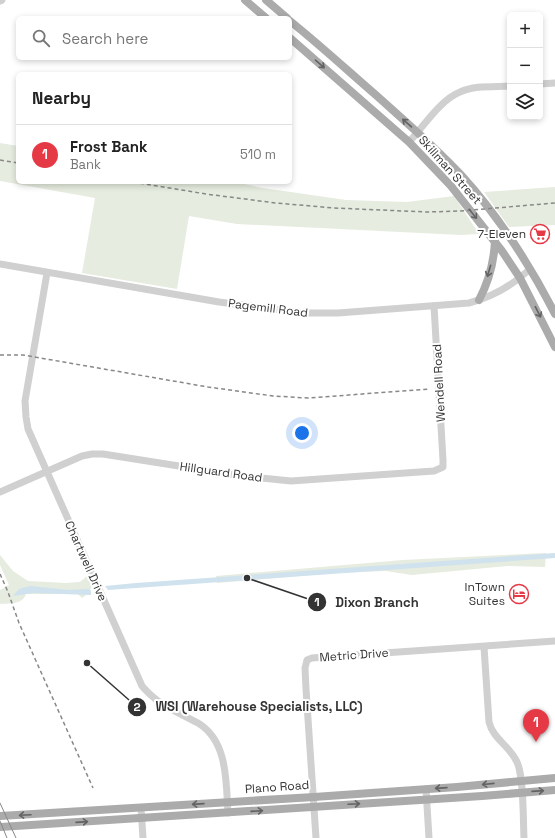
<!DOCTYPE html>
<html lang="en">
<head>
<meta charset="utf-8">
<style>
	body { margin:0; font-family:"Space Grotesk",sans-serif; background:#f2f2f2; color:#222 }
	.controls { position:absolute; right:12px; top:12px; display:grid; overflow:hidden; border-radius:6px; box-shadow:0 2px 6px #0003 }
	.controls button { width:36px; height:36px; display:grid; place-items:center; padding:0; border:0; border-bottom:1px solid #e0e0e0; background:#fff; color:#222; font:20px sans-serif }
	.you { position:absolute; left:302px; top:433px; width:14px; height:14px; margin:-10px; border:3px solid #fff; border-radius:50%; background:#1a73e8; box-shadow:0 0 0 6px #1a73e833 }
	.badge { display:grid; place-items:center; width:26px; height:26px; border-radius:50%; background:#e63946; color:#fff; font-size:13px; font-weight:700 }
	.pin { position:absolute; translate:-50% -33px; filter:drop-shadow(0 1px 2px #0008) }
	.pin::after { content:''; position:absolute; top:21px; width:14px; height:12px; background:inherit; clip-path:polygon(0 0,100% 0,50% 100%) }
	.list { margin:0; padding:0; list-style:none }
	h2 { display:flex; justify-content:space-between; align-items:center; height:52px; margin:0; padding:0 16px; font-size:17px }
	h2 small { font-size:13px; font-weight:400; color:#767676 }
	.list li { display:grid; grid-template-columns:26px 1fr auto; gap:12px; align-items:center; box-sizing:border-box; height:60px; padding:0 16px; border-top:1px solid #e0e0e0 }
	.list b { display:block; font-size:15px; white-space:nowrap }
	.list p { margin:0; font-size:13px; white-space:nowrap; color:#767676 }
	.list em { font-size:13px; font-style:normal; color:#767676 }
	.icon { flex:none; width:22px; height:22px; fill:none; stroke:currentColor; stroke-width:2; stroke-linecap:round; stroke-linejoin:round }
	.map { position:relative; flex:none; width:555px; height:838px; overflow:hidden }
	.search { position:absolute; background:#fff; box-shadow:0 2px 6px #0003; left:16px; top:16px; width:276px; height:44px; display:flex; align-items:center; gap:10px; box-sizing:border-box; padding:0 14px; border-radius:6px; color:#767676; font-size:15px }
	.panel { position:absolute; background:#fff; box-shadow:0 2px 6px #0003; left:16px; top:72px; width:276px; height:112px; border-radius:6px }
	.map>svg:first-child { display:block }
	.green { fill:#e6ecdf }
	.water { fill:#cfe2ee }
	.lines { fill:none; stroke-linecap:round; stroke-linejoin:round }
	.minor { stroke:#d0d0d0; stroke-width:7 }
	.major { stroke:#ababab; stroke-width:8 }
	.tram { stroke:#888; stroke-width:1 }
	.rail { stroke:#888; stroke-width:1.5; stroke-dasharray:4 3; stroke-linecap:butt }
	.oneway { stroke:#636363 }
	.labels { text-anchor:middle; stroke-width:4; stroke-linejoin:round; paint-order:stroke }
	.street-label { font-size:12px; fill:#333; stroke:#fff }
	.poi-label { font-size:12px; fill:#333; stroke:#fff; text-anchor:end }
	.leader { fill:none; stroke:#333; stroke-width:1.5 }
	.callout-dot { fill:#333; stroke:#fff; stroke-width:1.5 }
	.mark-label { font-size:12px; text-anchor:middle; font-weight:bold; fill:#fff }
	.callout-label { font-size:13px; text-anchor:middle; font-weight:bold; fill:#333; stroke:#fff; stroke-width:4; stroke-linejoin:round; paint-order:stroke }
</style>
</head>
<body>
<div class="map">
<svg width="555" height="838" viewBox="0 0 555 838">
	<rect width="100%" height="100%" fill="#fff"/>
	<g class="green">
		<polygon points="0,143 18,146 18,182 234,182 263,188 346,200 407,202 454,196 479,234 461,235 237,224 189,216 177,289 82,273 95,198 0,181"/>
		<polygon points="555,187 555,225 509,227 484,192"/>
		<polygon points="546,553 545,567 507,566 412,575 386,571 336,573 217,583 216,576 403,560"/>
		<path d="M0 555 13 571 28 581 66 583 80 582 87 576 92 586 89 593 82 598 78 594H26C22 605 10 603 0 604V590L9 585 0 565Z"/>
	</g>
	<g class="water">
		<polygon points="555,553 555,558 108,590 105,586 136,583"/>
		<polygon points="30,586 69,590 89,589 91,591 91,595 33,593 13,596 19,589"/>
	</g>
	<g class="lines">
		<g class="minor">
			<polyline points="0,1 2,0"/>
			<polyline points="540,84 555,83"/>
			<path d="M409 142C424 126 440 100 460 92 475 85 494 87 510 86"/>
			<path d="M0 264 219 302 304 313H338L469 303C492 297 513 285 530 269"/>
			<path d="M47 273 25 401 26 417 28 429 142 686C159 706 176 711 198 723 228 741 226 782 228 813"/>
			<polyline points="0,492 82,456 92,454 103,454 242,476 291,481 434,471 443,467 443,460 434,306"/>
			<path d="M484 647 489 722C493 739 510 746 517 762 524 777 523 819 524 838"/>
			<polyline points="426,789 429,838"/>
			<polyline points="141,808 143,838"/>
			<polyline points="316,838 306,689 305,668 307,660 312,658 555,641"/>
		</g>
		<g class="major">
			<polyline points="245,0 266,18"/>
			<polyline points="266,0 287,18"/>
			<path d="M290 21C320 45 348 71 377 96 406 122 435 147 462 176 499 217 530 265 555 314"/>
			<polyline points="290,38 409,142 451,186 502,251 520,278 555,347"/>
			<path d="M479 300C488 283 494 261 495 241"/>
			<polyline points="0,816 314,797 457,787 555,778"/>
			<polyline points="0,827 482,796 555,790"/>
		</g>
		<g class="tram">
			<polyline points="0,803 16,838"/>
			<polyline points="0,821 7,838"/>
		</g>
		<g class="rail">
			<polyline points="0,160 18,163"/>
			<polyline points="133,182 206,194 276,203 334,208 427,212 460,211 555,203"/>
			<polyline points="0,355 23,355 208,387 273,396 308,398 430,389"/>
			<polyline points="0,574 8,592 19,623 93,788"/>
		</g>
	</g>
	<defs><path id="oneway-shaft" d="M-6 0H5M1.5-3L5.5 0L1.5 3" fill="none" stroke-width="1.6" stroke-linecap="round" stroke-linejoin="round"/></defs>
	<g class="oneway">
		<use href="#oneway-shaft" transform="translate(320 64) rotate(41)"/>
		<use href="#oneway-shaft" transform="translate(407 123) rotate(-139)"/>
		<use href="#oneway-shaft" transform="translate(473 214) rotate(51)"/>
		<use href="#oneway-shaft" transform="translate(489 271) rotate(106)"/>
		<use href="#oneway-shaft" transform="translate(538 312) rotate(63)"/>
		<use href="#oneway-shaft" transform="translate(488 784) rotate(174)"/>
		<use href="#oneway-shaft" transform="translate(441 788) rotate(176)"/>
		<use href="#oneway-shaft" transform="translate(538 791) rotate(-4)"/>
		<use href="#oneway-shaft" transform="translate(198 804) rotate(176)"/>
		<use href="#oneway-shaft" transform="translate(354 804) rotate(-3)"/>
		<use href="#oneway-shaft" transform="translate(257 811) rotate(-4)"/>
		<use href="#oneway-shaft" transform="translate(25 815) rotate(177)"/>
		<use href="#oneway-shaft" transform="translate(82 822) rotate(-4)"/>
	</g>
	<defs>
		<g id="supermarket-ring" transform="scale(1)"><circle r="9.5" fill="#fff" stroke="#e63946" stroke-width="1.5"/><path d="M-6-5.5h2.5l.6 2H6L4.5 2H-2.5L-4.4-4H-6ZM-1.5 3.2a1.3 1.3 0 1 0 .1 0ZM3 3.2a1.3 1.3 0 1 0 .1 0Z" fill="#e63946"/></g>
		<g id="hotel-ring" transform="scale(1)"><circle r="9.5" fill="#fff" stroke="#e63946" stroke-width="1.5"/><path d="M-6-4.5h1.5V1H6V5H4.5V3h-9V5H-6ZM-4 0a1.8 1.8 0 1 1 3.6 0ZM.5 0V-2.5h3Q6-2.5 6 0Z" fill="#e63946"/></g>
	</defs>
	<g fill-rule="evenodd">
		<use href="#supermarket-ring" x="540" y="234"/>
		<use href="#hotel-ring" x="519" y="594"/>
	</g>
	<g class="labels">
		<g class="street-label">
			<text transform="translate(450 170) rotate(48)" y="4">Skillman Street</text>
			<text transform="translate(268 308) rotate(7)" y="4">Pagemill Road</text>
			<text transform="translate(439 383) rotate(-93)" y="4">Wendell Road</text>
			<text transform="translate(221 472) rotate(8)" y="4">Hillguard Road</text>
			<text transform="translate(86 561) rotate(66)" y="4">Chartwell Drive</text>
			<text transform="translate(354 655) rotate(-4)" y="4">Metric Drive</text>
			<text transform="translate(277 787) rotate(-4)" y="4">Plano Road</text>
		</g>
		<g class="poi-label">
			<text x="526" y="238">7-Eleven</text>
			<text x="505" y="591">InTown<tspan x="505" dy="14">Suites</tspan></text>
		</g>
	</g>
	<path class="leader" d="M247 578L317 602M87 663L137 707"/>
	<g class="callout-dot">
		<circle cx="247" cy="578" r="4"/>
		<circle cx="87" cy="663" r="4"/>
		<circle cx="317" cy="602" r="10"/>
		<circle cx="137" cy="707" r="10"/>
	</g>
	<g class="mark-label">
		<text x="317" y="606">1</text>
		<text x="137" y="711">2</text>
	</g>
	<g class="callout-label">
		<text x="377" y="607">Dixon Branch</text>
		<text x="259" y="711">WSI (Warehouse Specialists, LLC)</text>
	</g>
</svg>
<div class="controls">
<button>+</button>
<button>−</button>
<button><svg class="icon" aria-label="layers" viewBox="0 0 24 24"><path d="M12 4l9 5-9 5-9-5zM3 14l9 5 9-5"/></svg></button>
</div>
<div class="you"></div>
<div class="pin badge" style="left:536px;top:742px">1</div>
<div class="search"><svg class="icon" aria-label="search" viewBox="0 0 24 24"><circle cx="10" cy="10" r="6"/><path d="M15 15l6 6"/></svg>Search here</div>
<section class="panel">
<h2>Nearby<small></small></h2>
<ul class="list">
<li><span class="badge">1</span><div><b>Frost Bank</b><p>Bank</p></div><em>510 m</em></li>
</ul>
</section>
</div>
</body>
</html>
